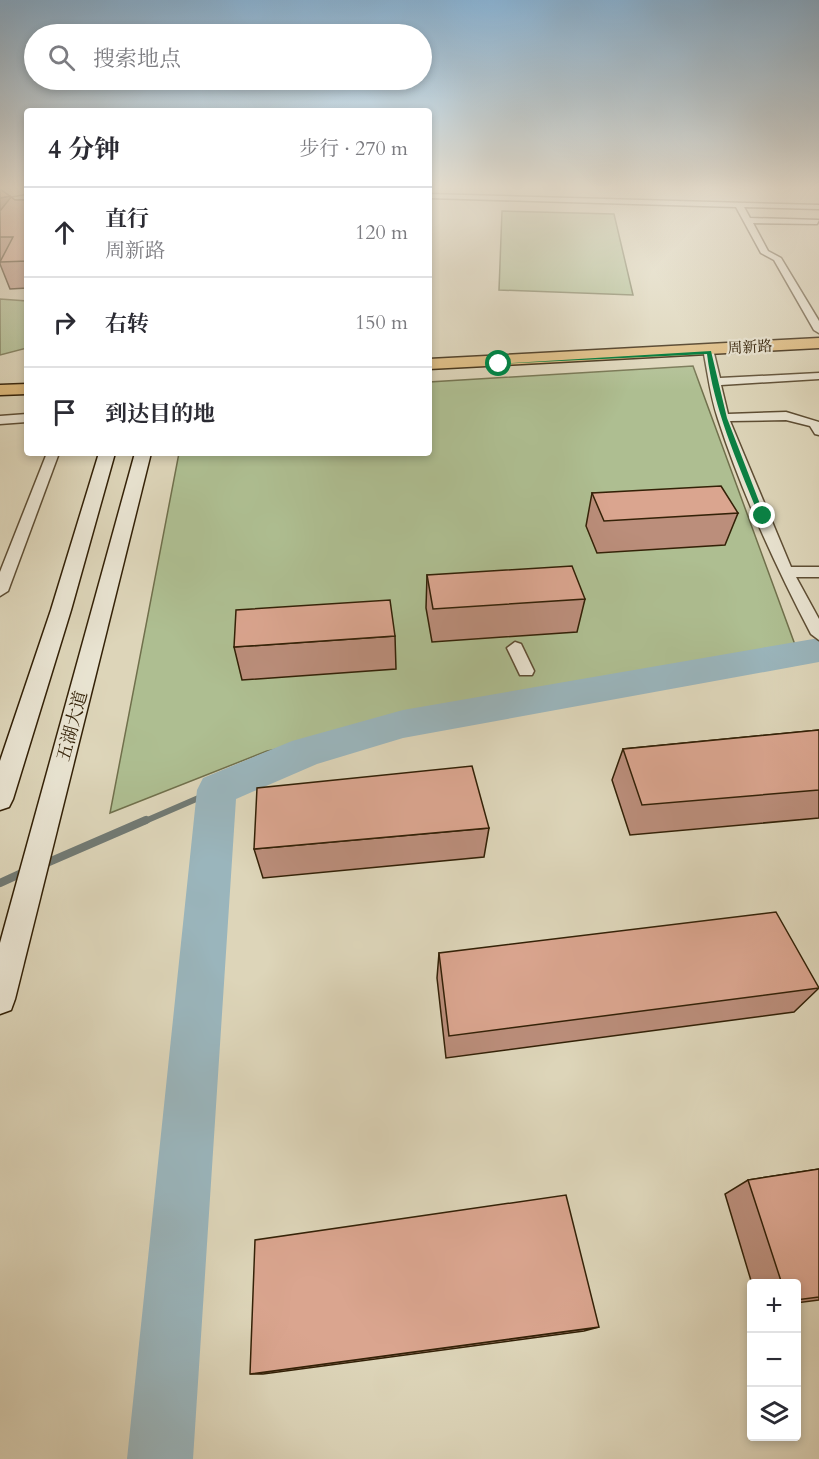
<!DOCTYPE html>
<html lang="zh">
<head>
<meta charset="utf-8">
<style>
	body { margin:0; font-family:Cardo,"Noto Serif SC",serif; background:#f2f2f3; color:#2b2b33 }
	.controls { position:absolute; right:18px; bottom:18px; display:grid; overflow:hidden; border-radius:6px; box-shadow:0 3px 9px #0003 }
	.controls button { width:54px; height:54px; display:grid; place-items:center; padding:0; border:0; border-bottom:2px solid #e1e1e2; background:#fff; color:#2b2b33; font:30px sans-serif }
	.stop { position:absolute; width:18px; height:18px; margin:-14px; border:4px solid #0b8043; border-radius:50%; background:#fff }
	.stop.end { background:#0b8043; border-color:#fff; box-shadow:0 2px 6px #0008 }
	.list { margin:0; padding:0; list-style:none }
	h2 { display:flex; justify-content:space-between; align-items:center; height:78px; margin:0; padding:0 24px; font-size:26px }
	h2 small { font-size:20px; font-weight:400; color:#7c7c81 }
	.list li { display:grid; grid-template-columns:39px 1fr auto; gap:18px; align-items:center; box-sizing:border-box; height:90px; padding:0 24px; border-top:2px solid #e1e1e2 }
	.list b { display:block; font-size:22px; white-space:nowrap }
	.list p { margin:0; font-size:20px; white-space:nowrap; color:#7c7c81 }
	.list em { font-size:20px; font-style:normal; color:#7c7c81 }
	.icon { flex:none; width:33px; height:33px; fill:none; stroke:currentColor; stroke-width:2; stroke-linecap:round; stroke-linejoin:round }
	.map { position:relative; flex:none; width:819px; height:1459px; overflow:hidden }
	.search { position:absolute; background:#fff; box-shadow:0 3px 9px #0003; left:24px; top:24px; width:408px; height:66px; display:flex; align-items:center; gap:15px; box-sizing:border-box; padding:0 21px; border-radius:33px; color:#7c7c81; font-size:22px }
	.panel { position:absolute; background:#fff; box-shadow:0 3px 9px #0003; left:24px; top:108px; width:408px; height:348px; border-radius:6px }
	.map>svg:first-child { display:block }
	.green { fill:#aebe91; stroke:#70704c; stroke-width:1.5 }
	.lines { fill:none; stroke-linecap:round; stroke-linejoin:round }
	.stream-far1 { stroke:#717a74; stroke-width:6 }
	.stream { stroke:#717a74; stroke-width:8 }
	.river { fill:#9ab5bc; fill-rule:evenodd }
	.street-casing { stroke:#5e4e34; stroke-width:3 }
	.secondary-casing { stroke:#332107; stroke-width:3 }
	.primary-casing { stroke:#332107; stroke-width:3 }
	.street { fill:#e9e4d2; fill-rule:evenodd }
	.secondary { fill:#e9e4d2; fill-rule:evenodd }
	.primary { fill:#deba7c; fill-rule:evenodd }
	.wall { fill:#bb8e7b; stroke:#332107; stroke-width:1.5 }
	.shaded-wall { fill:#997464; stroke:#332107; stroke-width:1.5 }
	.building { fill:#daa58f; stroke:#332107; stroke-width:1.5 }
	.route { fill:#0b8043 }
	.labels { text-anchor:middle; stroke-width:4.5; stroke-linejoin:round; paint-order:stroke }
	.far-street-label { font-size:15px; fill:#332107; stroke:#e9e4d2 }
	.street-label { font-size:18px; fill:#332107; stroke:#e9e4d2 }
</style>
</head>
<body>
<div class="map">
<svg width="819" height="1459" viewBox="0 0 819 1459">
	<rect width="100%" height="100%" fill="#ddd5b9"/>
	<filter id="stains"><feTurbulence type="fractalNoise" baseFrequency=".00333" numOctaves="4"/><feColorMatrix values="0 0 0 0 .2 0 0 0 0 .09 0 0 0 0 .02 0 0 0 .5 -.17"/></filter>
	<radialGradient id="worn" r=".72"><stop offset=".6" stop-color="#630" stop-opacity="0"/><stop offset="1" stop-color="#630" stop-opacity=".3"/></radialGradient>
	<g class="green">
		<polygon points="502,211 614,214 633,295 499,290"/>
		<polygon points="0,299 27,301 27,348 0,355"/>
		<polygon points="693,366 798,653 267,751 110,813 179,453 429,453 429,382"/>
	</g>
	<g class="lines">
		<polyline class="stream-far1" points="143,822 217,790"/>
		<g class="stream">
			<polyline points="42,865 146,820"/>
			<polyline points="0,883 24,872"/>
		</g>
		<polygon class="river" points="819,638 819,662 403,738 317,764 236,799 193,1459 127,1459 197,790 203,778 292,741 403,710"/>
		<g class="street-casing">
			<g id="street">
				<polygon points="429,194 819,205 819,209 744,207 750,218 819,220 817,224 753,223 768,251 781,258 819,321 819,333 814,330 774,260 761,253 736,207 429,198"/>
				<polygon points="27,195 27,199 0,204 0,200"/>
				<path d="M708 346 713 349 720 378 819 373V379L721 385 728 414 786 412 819 422V435L815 434 810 426 786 420 730 421 791 567H819V577H796L819 619V640L811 634C775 565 742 493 718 419 710 395 708 374 703 349Z"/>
				<polygon points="27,414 27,422 0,424 0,416"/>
				<polygon points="47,453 59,453 8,591 0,596 0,572"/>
				<polygon points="515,642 521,644 534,671 532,675 520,675 507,648"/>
			</g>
		</g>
		<g class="secondary-casing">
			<g id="secondary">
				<polygon points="99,453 115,453 71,610 13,799 9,807 0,810 0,761 51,610"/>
				<polygon points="135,453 151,453 15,999 11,1010 0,1014 0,943"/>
			</g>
		</g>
		<g class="primary-casing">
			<g id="primary">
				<polygon points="819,338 819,348 429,369 429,359"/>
				<polygon points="27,384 27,394 0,395 0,385"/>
			</g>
		</g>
		<use href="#street" class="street"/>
		<use href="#secondary" class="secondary"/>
		<use href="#primary" class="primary"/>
	</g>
	<g class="wall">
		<polygon points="0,189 10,198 15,200 27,200 27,288 10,289 0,264"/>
		<polygon points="592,493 738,513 725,545 597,553 586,526"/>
		<polygon points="427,575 585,599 577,632 432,642 426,608"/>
		<polygon points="395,636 396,669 242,680 234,647"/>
		<polygon points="819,730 819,818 630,835 612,780 623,749"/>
		<polygon points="489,828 484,857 263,878 254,849"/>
		<polygon points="439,953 819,988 794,1012 446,1058 437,978"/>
		<polygon points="819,1169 819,1300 796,1303 796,1284 752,1284 725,1194 748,1180"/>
		<polygon points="599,1327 584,1331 263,1374 250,1374"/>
	</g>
	<polygon class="shaded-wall" points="10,196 18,221 0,226 0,198"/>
	<g class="building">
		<polygon points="0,189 10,196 0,198"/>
		<polygon points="11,197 15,200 27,200 27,261 0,262 13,237 0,237 0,211"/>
		<polygon points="721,486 738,513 604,521 592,493"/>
		<polygon points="572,566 585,599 433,609 427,575"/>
		<polygon points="390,600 395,636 234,647 236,610"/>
		<polygon points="819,730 819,790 642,805 623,749"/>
		<polygon points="472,766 489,828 254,849 257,788"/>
		<polygon points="776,912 819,988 449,1036 439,953"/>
		<polygon points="819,1169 819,1297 796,1300 796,1284 782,1284 748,1180"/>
		<polygon points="566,1195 599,1327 250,1374 255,1240"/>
	</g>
	<linearGradient id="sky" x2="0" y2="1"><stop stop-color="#89b4d6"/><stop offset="0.48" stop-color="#f0ece0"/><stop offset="1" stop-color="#f0ece0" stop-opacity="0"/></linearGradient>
	<rect width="819" height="391" fill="url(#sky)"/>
	<path class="route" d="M711 351 727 418 765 517 759 516C738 463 714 411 707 354L496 364Z"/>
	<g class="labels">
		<g class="far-street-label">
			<text transform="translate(750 347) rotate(-3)" y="5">周新路</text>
		</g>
		<g class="street-label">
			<text transform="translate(72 726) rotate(-75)" y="6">五湖大道</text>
		</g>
	</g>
	<rect width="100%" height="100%" filter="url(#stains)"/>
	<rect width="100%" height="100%" fill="url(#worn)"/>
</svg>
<div class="controls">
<button>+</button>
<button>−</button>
<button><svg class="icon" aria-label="layers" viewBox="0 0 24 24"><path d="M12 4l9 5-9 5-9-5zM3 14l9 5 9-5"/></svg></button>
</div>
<div class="stop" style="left:499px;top:364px"></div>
<div class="stop end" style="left:763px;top:516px"></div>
<div class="search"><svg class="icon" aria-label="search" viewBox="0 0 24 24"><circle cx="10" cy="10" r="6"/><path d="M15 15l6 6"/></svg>搜索地点</div>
<section class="panel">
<h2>4 分钟<small>步行 · 270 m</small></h2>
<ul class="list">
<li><svg class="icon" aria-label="ahead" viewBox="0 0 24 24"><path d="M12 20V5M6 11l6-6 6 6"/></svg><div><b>直行</b><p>周新路</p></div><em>120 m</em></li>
<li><svg class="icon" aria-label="right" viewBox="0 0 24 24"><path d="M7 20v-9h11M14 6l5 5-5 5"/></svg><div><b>右转</b></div><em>150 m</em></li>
<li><svg class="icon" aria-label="arrive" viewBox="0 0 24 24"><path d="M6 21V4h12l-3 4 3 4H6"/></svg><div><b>到达目的地</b></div></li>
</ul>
</section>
</div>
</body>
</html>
